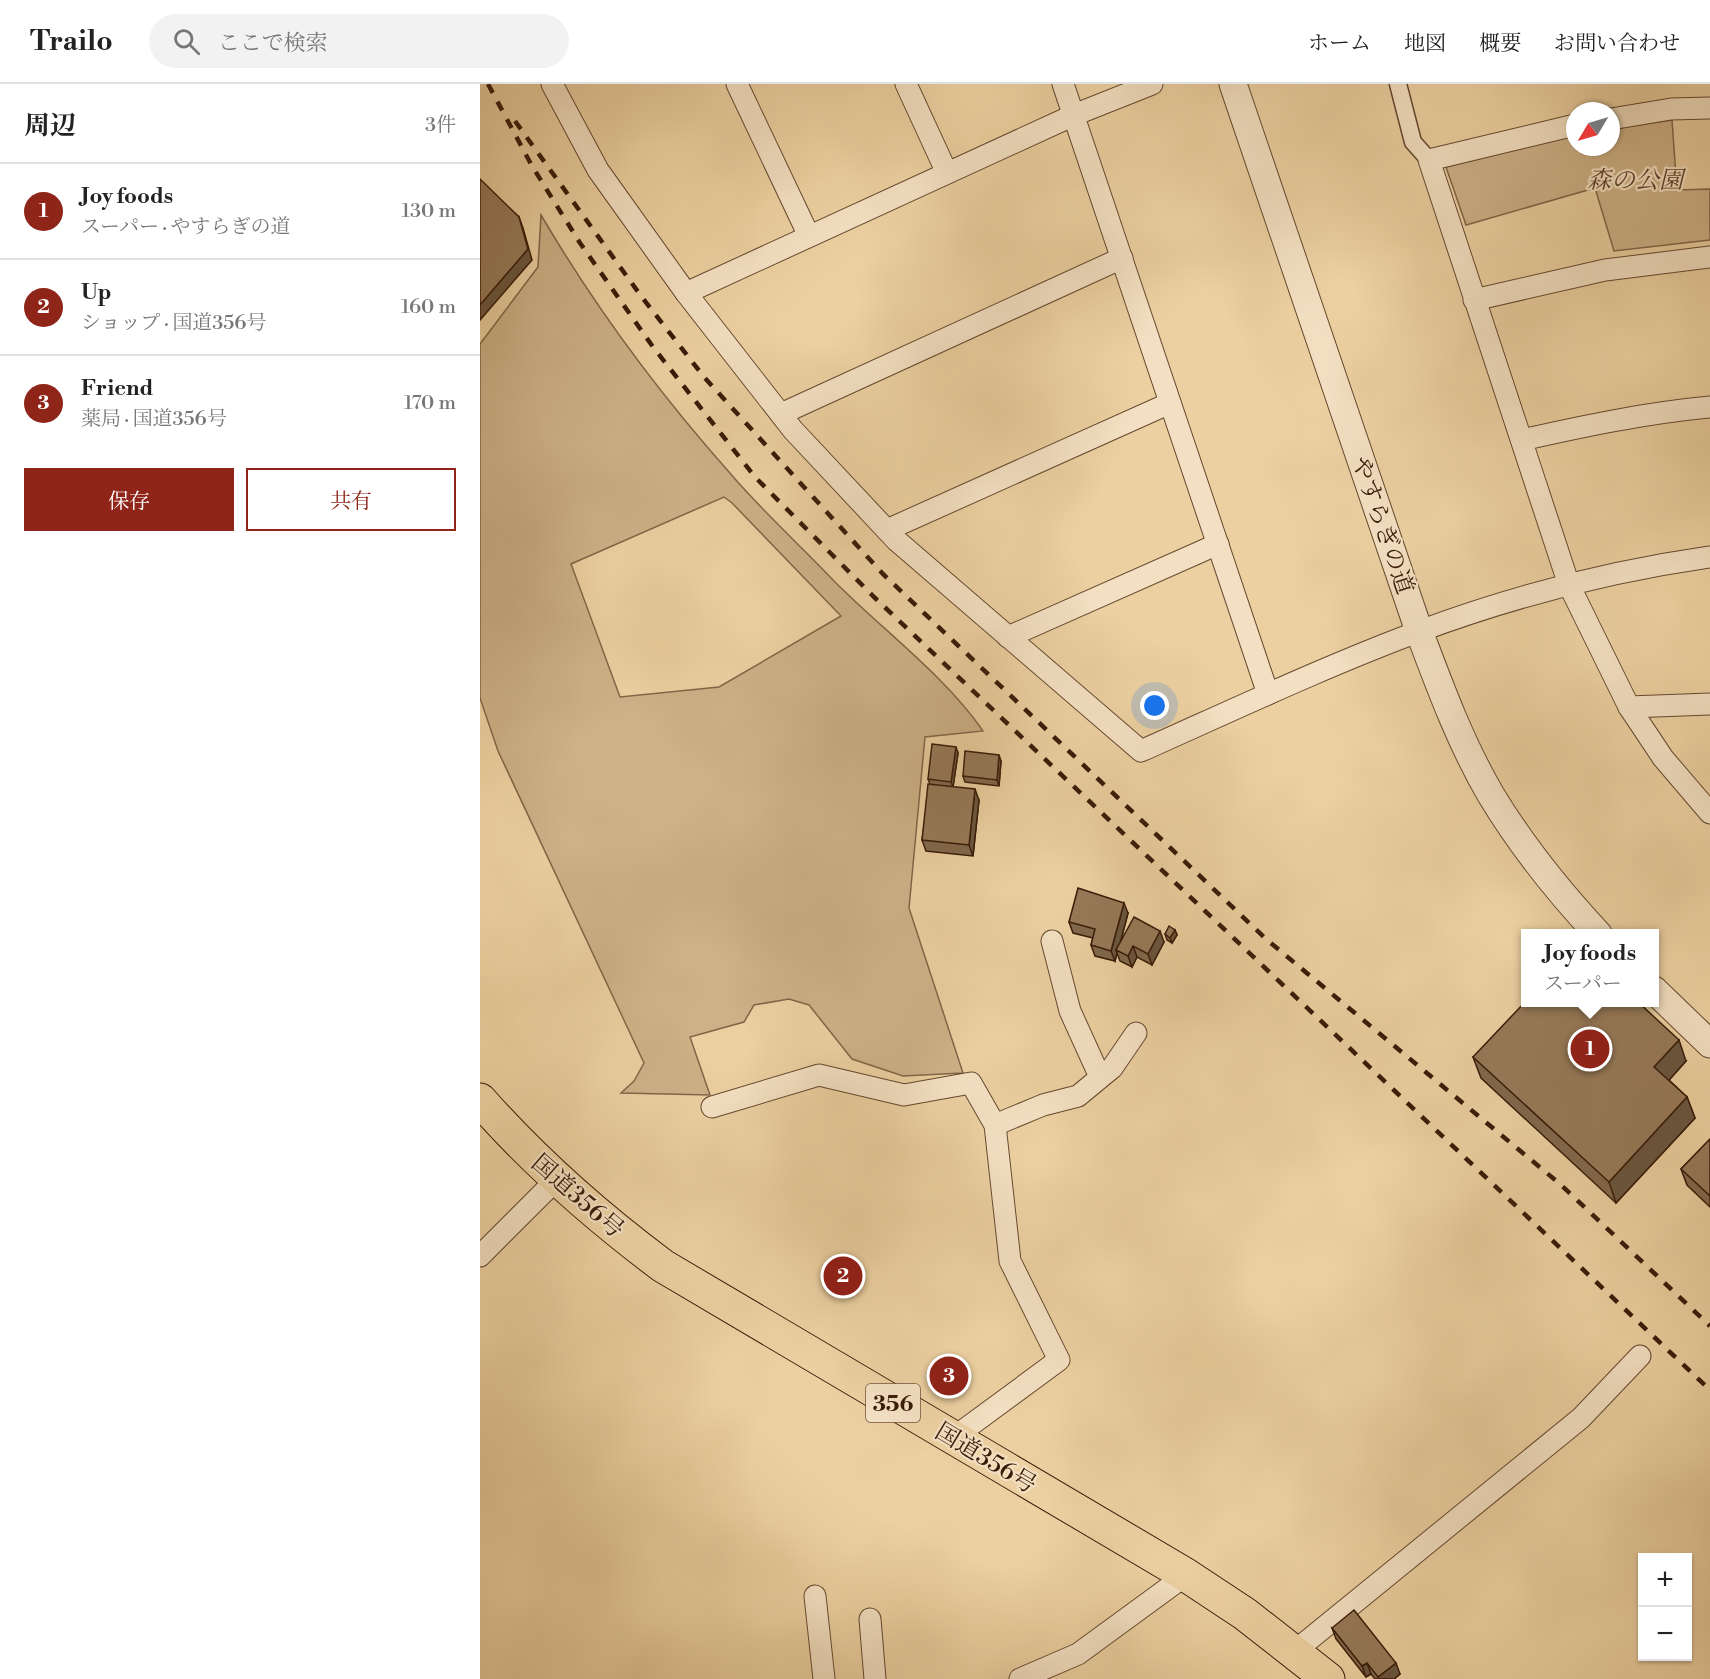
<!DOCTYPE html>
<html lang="ja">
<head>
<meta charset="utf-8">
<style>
	body { margin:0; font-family:"Libre Bodoni","Noto Serif JP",serif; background:#f2f2f2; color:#222 }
	.controls { position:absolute; right:18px; bottom:18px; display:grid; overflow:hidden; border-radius:0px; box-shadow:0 2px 4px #0004 }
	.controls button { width:54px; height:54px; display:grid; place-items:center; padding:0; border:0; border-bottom:2px solid #e0e0e0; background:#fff; color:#222; font:30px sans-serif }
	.compass { position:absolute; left:1086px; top:18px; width:54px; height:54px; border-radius:50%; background:#fff; box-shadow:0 2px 4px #0004; rotate:232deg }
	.you { position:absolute; left:675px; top:622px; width:21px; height:21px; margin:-15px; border:4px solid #fff; border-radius:50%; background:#1a73e8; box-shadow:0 0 0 9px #1a73e833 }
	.badge { display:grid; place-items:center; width:39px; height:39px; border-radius:50%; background:#8f2418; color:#fff; font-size:20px; font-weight:700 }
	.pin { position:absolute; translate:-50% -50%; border:3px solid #fff; box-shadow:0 2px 6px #0006 }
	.popup { position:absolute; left:1041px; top:845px; width:138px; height:78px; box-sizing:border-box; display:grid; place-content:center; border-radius:0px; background:#fff; filter:drop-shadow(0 2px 4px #0005); font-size:20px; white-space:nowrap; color:#767676 }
	.popup b { font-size:22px; color:#222 }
	.popup::after { content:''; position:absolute; left:50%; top:100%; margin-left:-12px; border:12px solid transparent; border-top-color:#fff }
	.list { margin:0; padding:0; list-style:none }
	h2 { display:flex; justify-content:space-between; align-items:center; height:78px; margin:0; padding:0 24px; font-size:26px }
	h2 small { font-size:20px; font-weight:400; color:#767676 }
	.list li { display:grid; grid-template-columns:39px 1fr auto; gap:18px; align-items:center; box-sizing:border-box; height:96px; padding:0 24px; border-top:2px solid #e0e0e0 }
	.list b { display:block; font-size:22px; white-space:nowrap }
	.list p { margin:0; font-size:20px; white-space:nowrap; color:#767676 }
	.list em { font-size:20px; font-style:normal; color:#767676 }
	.actions { display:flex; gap:12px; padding:18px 24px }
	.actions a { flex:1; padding:14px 0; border:2px solid #8f2418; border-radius:0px; text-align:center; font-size:21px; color:#8f2418 }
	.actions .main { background:#8f2418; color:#fff }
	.icon { flex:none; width:33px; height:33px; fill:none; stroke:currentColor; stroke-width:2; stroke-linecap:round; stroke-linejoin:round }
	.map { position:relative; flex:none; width:1230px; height:1595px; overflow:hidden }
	header { display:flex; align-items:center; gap:36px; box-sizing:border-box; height:84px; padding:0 30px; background:#fff; border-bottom:2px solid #e0e0e0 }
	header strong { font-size:28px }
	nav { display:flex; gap:33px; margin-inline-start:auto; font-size:21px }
	.search { width:420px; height:54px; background:#f2f2f2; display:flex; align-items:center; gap:15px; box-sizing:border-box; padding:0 21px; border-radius:33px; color:#767676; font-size:22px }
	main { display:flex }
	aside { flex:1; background:#fff }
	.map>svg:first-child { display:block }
	.green { fill:#cdb187; stroke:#826648; stroke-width:1.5; fill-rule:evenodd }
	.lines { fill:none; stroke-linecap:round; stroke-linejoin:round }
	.pedestrian-casing { stroke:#65482e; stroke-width:19 }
	.minor-casing { stroke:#65482e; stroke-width:23 }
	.tertiary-casing { stroke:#65482e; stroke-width:29 }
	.trunk-casing { stroke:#381b08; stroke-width:35 }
	.pedestrian { stroke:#f3e0c2; stroke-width:16 }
	.minor { stroke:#f3e0c2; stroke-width:21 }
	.tertiary { stroke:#f3e0c2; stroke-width:27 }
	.trunk { stroke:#ecd0a1; stroke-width:33 }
	.rail { stroke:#381b08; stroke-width:4.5; stroke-dasharray:10 10; stroke-linecap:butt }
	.wall { fill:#81684c; stroke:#381b08; stroke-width:1.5 }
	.shaded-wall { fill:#69553e; stroke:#381b08; stroke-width:1.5 }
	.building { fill:#967958; stroke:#381b08; stroke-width:1.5 }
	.labels { text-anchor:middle; stroke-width:4.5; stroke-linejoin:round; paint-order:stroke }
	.shield { fill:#f3e0c2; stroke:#705640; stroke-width:1.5 }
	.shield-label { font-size:22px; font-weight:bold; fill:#381b08 }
	.park-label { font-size:24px; font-style:italic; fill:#5d4028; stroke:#f3e0c2 }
	.street-label { font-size:24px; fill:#381b08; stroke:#f3e0c2 }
</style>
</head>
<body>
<header>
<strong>Trailo</strong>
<div class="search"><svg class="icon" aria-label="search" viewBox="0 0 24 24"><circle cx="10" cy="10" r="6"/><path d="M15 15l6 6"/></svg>ここで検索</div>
<nav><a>ホーム</a><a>地図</a><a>概要</a><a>お問い合わせ</a></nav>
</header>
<main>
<aside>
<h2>周辺<small>3件</small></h2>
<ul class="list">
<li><span class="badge">1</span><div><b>Joy foods</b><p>スーパー · やすらぎの道</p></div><em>130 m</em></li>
<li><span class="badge">2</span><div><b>Up</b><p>ショップ · 国道356号</p></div><em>160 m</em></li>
<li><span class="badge">3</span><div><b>Friend</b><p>薬局 · 国道356号</p></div><em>170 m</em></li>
</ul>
<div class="actions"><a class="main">保存</a><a>共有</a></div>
</aside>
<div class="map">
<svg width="1230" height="1595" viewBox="0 0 1230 1595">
	<rect width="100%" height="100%" fill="#ecd0a1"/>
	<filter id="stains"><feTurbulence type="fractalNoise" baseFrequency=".00333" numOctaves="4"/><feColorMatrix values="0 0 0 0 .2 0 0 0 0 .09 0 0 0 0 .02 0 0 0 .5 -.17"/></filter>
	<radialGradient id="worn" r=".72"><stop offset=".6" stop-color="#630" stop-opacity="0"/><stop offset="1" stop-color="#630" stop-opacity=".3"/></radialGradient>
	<g class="green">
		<polygon points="1192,36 1197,106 1230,105 1230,156 1134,167 1115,104 986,141 966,83 1095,51 1095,63 1131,63 1131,45"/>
		<path d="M61 131C115 223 178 308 249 388 282 427 321 462 356 499 405 548 464 591 503 647L445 653 429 824 483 989 423 992 372 975 329 921 309 915 274 921 264 938 210 953 230 1011 141 1009 154 997 164 979 18 667 0 614V260L58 183ZM244 413 252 419 361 532 239 603 140 613 91 480Z"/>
	</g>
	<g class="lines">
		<g class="pedestrian-casing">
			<polyline id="pedestrian" points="918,0 933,58 949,76"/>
		</g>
		<g class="minor-casing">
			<g id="minor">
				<path d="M72 0 118 86 206 209 313 346 416 456 661 667C753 626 846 582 940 547 1034 512 1132 487 1230 473"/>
				<polyline points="257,0 329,152"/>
				<polyline points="426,0 467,89"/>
				<polyline points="583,0 788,610"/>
				<polyline points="1131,35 1191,25 1230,24"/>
				<polyline points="1095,41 949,76 1089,501 1149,623 1183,674 1230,729"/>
				<polyline points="206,209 594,31 672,0"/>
				<polyline points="994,216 1125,186 1230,173"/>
				<polyline points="301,330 642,174"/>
				<path d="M1042 356C1104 342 1166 329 1230 323"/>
				<polyline points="407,446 690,319"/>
				<polyline points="528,553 738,460"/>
				<polyline points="1149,623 1230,620"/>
				<polyline points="572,857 590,927 620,993"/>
				<polyline points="232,1023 339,991 424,1011 491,999 515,1041 530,1177 579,1276 473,1354"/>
				<polyline points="515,1041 563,1021 598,1012 632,984 656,949"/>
				<polyline points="0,1172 76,1096"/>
				<polyline points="335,1512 344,1595"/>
				<polyline points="390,1535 395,1595"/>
				<polyline points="815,1567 1101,1334 1160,1272"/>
				<polyline points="540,1595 598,1570 706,1491"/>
			</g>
		</g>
		<g class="tertiary-casing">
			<g id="tertiary">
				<path d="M753 0 939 547C960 603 981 660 1011 711 1041 761 1078 807 1118 850"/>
				<polyline points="1174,906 1230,960"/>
			</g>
		</g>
		<g class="trunk-casing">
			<path id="trunk" d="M0 1016C55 1078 116 1132 183 1182L706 1491 765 1530 848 1595"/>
		</g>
		<use href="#pedestrian" class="pedestrian"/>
		<use href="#minor" class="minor"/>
		<use href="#tertiary" class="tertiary"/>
		<use href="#trunk" class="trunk"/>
		<g class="rail">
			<polyline points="8,0 52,82 100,159 173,263 275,393 394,513 1230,1306"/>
			<polyline points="35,37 161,212 224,293 403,490 786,855 1080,1100 1230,1242"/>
		</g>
	</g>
	<g class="wall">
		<polygon points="478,669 473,703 499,716 493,772 446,767 442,756 450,700 448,695"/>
		<polygon points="521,677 519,702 485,698 483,692"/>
		<polygon points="648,829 640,860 684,858 672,881 657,873 652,883 640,877 637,869 635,877 615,872 611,861 613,854 593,849 589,838"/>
		<polygon points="695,846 697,851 692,859 687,856 685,850"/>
		<polygon points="993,973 1206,977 1189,996 1207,1013 1215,1034 1136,1119 1001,994"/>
		<polygon points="1230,1055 1230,1123 1207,1101 1201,1085"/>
		<polygon points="852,1544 920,1590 914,1595 895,1595 891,1590 886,1593 856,1555"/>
	</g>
	<g class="shaded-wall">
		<polygon points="39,133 43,144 52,176 0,236 0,221"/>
		<polygon points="476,663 478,669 473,703 471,698"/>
		<polygon points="519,671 521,677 519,702 517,696"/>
		<polygon points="495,705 499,716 493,772 489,761"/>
		<polygon points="644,819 648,829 638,867 636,866 637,869 635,877 631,867"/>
		<polygon points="695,846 697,851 692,859 690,854"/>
		<polygon points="680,847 684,858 672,881 668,870"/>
		<polygon points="653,862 657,873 652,883 648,872"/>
		<polygon points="1199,956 1206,977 1182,1004 1174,983"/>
		<polygon points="1207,1013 1215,1034 1136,1119 1129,1098"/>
		<polygon points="887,1579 891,1590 886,1593 882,1582"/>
		<polygon points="916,1579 920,1590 914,1595 899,1595 898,1593"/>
	</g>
	<g class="building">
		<polygon points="0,95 39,133 48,165 0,221"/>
		<polygon points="452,660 476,663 471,698 448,695"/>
		<polygon points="485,667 519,671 517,696 483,692"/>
		<polygon points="448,700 495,705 489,761 442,756"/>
		<polygon points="598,804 644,819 631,867 611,861 615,845 589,838"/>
		<polygon points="654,833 680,847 668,870 653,862 648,872 636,866"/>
		<polygon points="689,842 695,846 690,854 685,850"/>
		<polygon points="1046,917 1046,918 1158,918 1199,956 1174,983 1207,1013 1129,1098 993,973"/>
		<polygon points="1230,1055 1230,1112 1201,1085"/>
		<polygon points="874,1526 916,1579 898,1593 887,1579 882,1582 852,1544"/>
	</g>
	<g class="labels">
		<rect class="shield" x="386" y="1300" width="54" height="38" rx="4.5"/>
		<g class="shield-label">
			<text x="413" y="1327">356</text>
		</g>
		<g class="park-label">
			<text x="1155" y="104">森の公園</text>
		</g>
		<g class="street-label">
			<text transform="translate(903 441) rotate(71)" y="8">やすらぎの道</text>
			<text transform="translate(98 1112) rotate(41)" y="8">国道356号</text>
			<text transform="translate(506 1374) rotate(31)" y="8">国道356号</text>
		</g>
	</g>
	<rect width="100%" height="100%" filter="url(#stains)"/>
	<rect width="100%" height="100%" fill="url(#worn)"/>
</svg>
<div class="controls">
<button>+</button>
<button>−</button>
</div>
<svg class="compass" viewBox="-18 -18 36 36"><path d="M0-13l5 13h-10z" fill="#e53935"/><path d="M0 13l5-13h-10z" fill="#767676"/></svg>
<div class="you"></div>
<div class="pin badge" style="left:1110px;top:965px">1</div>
<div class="popup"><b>Joy foods</b>スーパー</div>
<div class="pin badge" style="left:363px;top:1192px">2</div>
<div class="pin badge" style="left:469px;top:1292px">3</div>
</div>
</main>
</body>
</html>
